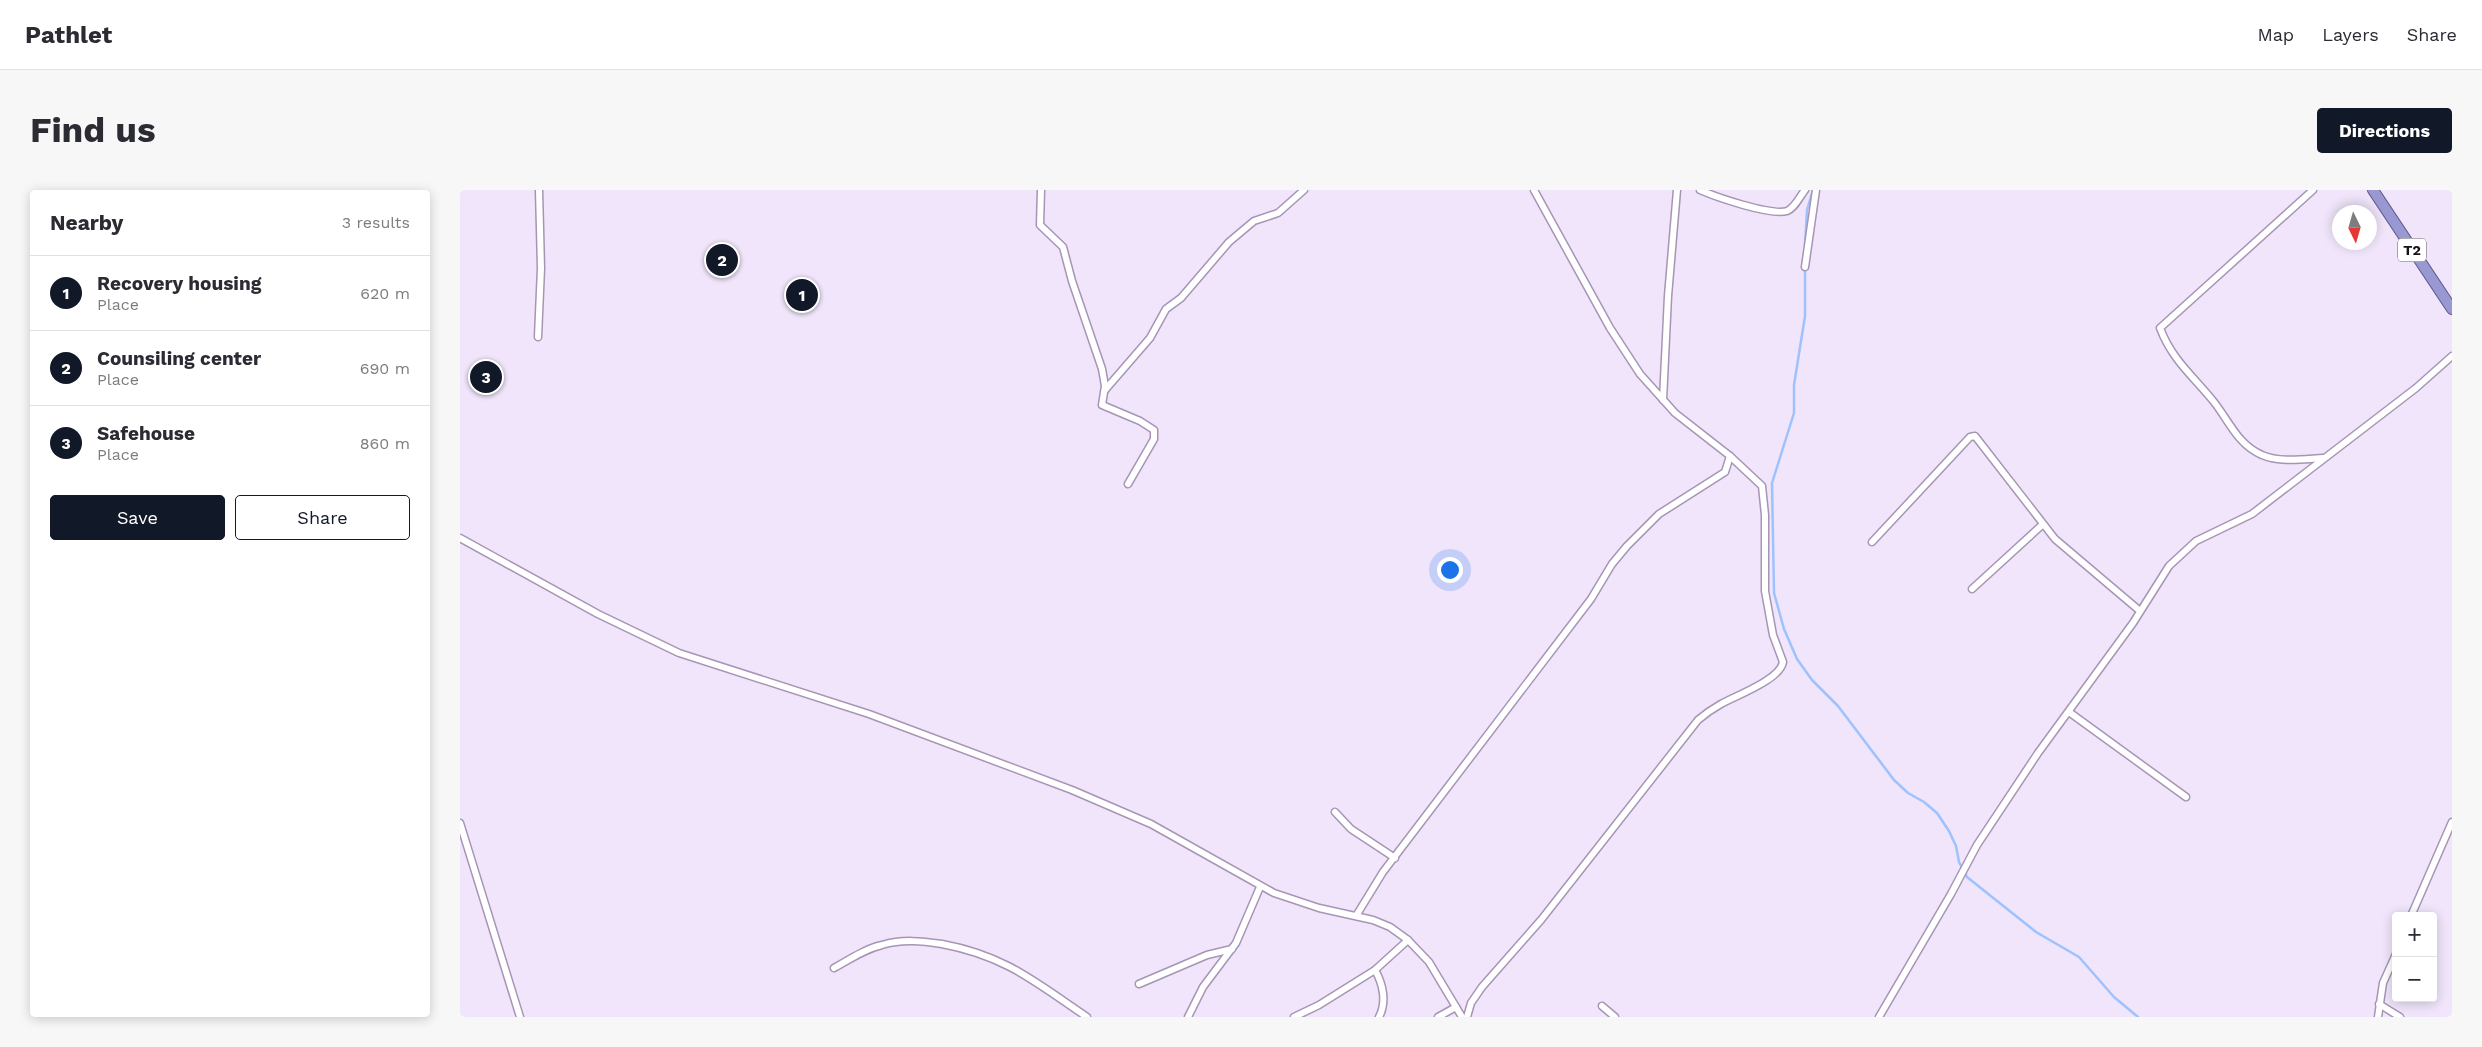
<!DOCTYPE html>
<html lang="en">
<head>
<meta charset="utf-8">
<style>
	body { margin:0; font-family:"Work Sans",sans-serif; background:#f7f7f7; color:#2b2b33 }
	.controls { position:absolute; right:15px; bottom:15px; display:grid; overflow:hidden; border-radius:5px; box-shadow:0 2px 12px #0003 }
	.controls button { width:45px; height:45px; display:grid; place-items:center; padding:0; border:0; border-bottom:1px solid #e1e1e2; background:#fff; color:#2b2b33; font:25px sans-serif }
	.compass { position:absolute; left:1872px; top:15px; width:45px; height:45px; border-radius:50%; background:#fff; box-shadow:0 2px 12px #0003; rotate:175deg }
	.you { position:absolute; left:989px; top:379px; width:18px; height:18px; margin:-12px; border:4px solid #fff; border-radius:50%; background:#1a73e8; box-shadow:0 0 0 8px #1a73e833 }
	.badge { display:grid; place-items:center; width:32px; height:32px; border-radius:50%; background:#111827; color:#fff; font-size:16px; font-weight:700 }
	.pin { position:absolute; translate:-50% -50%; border:2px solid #fff; box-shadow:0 1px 5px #0006 }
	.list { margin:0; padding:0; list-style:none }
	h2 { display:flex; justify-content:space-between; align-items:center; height:65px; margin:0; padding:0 20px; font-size:21px }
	h2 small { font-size:16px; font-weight:400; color:#7c7c81 }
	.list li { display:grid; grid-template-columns:32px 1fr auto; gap:15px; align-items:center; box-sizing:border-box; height:75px; padding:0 20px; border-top:1px solid #e1e1e2 }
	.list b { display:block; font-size:19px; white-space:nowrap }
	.list p { margin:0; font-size:16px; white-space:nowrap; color:#7c7c81 }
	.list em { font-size:16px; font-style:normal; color:#7c7c81 }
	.actions { display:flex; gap:10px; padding:15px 20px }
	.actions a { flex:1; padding:11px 0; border:1px solid #111827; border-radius:5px; text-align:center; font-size:18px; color:#111827 }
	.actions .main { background:#111827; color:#fff }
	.map { position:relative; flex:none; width:1992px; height:827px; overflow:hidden; border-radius:5px }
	header { display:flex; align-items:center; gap:30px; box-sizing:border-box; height:70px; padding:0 25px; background:#fff; border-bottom:1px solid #e1e1e2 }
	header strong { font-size:24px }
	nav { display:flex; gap:28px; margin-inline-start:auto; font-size:18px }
	.intro { display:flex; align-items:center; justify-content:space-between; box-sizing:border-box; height:120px; padding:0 30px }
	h1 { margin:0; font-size:35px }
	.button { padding:12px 22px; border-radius:5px; background:#111827; color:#fff; font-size:18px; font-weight:700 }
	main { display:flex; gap:30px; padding:0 30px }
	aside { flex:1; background:#fff; border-radius:5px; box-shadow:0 2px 12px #0003 }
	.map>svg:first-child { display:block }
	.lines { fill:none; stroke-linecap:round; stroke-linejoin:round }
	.stream { stroke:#9ec2fe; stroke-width:2.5 }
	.minor-casing { stroke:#a695b5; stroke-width:9 }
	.trunk-casing { stroke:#5b588a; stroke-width:12 }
	.minor { stroke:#fff; stroke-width:6 }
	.trunk { stroke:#9a98d2; stroke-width:10 }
	.labels { text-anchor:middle; stroke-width:4; stroke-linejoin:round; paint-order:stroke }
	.shield { fill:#fff; stroke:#5c585f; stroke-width:1 }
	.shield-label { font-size:14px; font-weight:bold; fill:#16101b }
</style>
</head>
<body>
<header>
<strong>Pathlet</strong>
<nav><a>Map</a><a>Layers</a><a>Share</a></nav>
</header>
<div class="intro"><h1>Find us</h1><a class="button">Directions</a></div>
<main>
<aside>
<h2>Nearby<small>3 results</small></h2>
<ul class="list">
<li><span class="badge">1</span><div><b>Recovery housing</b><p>Place</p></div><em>620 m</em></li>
<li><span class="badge">2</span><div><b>Counsiling center</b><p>Place</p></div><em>690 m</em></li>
<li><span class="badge">3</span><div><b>Safehouse</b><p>Place</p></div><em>860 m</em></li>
</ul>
<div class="actions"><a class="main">Save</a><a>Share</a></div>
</aside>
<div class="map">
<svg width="1992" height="827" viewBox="0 0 1992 827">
	<rect width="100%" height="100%" fill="#f0e5fa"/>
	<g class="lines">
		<g class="stream">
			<polyline points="1345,55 1347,20 1353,0"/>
			<polyline points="1345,78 1345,126 1334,195 1334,223 1312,293 1314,403 1324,439 1337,469 1352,490 1378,516 1434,590 1448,603 1464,612 1477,623 1489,641 1496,656 1499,672 1507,687 1576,742 1619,767 1654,807 1678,827"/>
		</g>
		<g class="minor-casing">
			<g id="minor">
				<polyline points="581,0 580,35 603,57 612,91 642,179 645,196 642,215 680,231 694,240 694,249 668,294"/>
				<path d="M1240 0C1256 7 1311 26 1327 21 1335 18 1340 6 1345 0"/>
				<path d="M1853 0 1700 138C1712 170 1734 187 1754 212 1769 231 1778 255 1802 265 1820 273 1845 269 1863 268"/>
				<polyline points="1345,77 1356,0"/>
				<polyline points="78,147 81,78 79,0"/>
				<polyline points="645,200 690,148 706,119 721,108 769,52 794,31 818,23 844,0"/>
				<polyline points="1203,210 1208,106 1217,0"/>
				<polyline points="0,348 138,424 219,463 409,524 612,600 691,634 814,703 859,718 913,730 930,737 948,750 969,772 1002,827"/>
				<polyline points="1412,352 1510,247 1515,246 1595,349 1680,421"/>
				<polyline points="1512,399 1582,335"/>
				<polyline points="1609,522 1726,607"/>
				<polyline points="875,622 891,639 935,668"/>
				<polyline points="0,633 60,827"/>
				<polyline points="896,726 923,682 1131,409 1152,374 1167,356 1199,324 1265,282 1270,266"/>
				<polyline points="1951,726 1992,632"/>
				<path d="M374 778C390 769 405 759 422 755 442 749 462 751 482 754 546 766 575 792 627 827"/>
				<path d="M915 780C923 794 927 812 919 827"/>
				<polyline points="679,794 747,765 772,759"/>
				<polyline points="1919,814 1940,827"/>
				<polyline points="1142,816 1155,827"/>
				<polyline points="728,827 743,797 776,753 800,697"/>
				<polyline points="834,827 859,815 915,780 948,750"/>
				<polyline points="978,827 996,817"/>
				<path d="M1007 827 1011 813 1022 797 1081 730 1238 530C1245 524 1252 519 1261 514 1275 506 1320 490 1323 472L1313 445 1305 401V325L1302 296 1270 266 1215 223 1180 184 1150 138 1074 0"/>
				<polyline points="1419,827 1491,704 1517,655 1578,563 1673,433 1709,376 1736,351 1792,324 1956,198 1992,166"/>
				<polyline points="1918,827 1923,793 1936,764"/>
			</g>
		</g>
		<g class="trunk-casing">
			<polyline id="trunk" points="1913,0 1992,119"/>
		</g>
		<use href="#minor" class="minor"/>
		<use href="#trunk" class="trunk"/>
	</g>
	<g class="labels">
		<rect class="shield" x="1938" y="48.5" width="28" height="23" rx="4"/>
		<g class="shield-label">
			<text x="1952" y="65">T2</text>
		</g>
	</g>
</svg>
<div class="controls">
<button>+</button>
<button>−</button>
</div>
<svg class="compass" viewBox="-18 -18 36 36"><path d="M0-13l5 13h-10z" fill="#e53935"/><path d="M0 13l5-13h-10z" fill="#7c7c81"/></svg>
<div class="you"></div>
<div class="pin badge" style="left:342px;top:105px">1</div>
<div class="pin badge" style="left:262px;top:70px">2</div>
<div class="pin badge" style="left:26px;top:187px">3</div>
</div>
</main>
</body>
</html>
